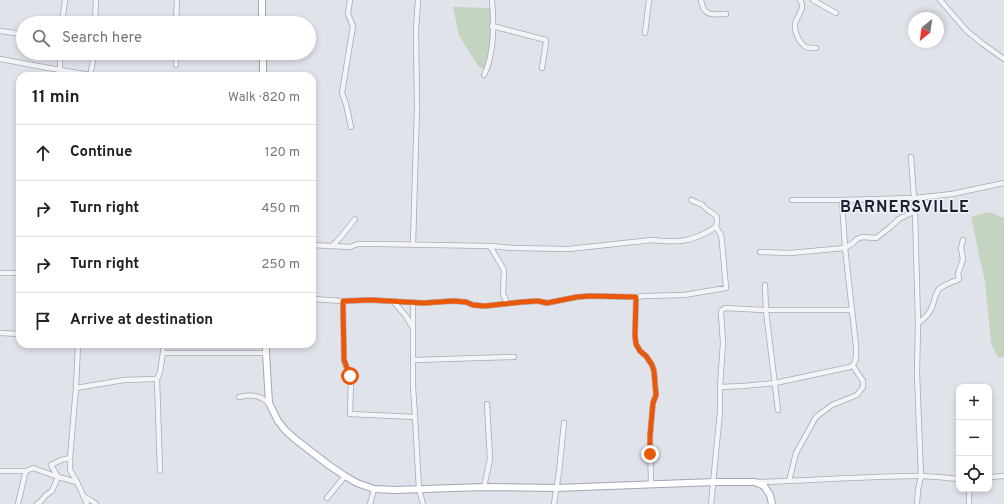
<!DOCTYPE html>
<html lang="en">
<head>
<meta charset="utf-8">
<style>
	body { margin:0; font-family:Overpass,sans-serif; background:#f2f2f2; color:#222 }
	.controls { position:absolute; right:12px; bottom:12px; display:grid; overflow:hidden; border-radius:8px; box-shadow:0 2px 6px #0003 }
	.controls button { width:36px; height:36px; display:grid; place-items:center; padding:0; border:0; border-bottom:1px solid #e0e0e0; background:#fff; color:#222; font:20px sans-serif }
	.compass { position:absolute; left:908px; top:12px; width:36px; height:36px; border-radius:50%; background:#fff; box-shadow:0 2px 6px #0003; rotate:209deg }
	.stop { position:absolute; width:12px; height:12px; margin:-9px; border:3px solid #ea580c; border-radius:50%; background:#fff }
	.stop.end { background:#ea580c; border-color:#fff; box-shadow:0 1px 4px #0008 }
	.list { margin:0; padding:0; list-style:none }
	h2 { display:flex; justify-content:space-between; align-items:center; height:52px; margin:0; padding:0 16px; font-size:17px }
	h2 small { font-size:13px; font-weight:400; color:#767676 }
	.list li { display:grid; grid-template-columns:26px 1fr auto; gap:12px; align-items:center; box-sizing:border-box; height:56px; padding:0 16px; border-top:1px solid #e0e0e0 }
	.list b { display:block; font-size:15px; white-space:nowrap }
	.list em { font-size:13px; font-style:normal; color:#767676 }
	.icon { flex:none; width:22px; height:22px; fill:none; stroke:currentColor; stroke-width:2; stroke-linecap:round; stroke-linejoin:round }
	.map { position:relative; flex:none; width:1004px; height:504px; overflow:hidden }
	.search { position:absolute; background:#fff; box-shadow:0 2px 6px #0003; left:16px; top:16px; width:300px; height:44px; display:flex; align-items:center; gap:10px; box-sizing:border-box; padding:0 14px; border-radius:22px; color:#767676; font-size:15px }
	.panel { position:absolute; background:#fff; box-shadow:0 2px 6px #0003; left:16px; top:72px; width:300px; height:276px; border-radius:12px }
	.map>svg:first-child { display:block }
	.green { fill:#c5d4c0 }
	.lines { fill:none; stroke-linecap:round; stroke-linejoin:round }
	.minor-casing { stroke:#a5aab4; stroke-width:6 }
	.major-casing { stroke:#9ea7b6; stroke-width:8 }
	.minor { stroke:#f3f4f8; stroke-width:4.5 }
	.major { stroke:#fff; stroke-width:6 }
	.route { stroke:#ea580c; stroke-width:5 }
	.labels { text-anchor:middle; stroke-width:3; stroke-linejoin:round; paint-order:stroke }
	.district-label { font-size:16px; font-weight:bold; letter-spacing:1px; fill:#1a2132; stroke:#eff2f7 }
</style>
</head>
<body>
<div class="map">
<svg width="1004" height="504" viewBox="0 0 1004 504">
	<rect width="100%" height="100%" fill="#e0e3ea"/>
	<g class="green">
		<polygon points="453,7 493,8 491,66 490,70 479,67 459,36"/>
		<polygon points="989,212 1004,218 1004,356 998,358 991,343 985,282 971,217"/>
	</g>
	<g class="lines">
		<g class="minor-casing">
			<g id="minor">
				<polyline points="350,0 348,14 353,26 342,93 346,104 351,127"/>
				<path d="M701 0C703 16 712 15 726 14"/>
				<path d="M800 0C806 9 797 15 795 24 794 31 799 43 806 47 809 48 812 48 816 48"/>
				<polyline points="813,0 836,13"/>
				<polyline points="940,0 967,31 983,44 1004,59"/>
				<polyline points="62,23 65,0"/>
				<polyline points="95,23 96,0"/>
				<polyline points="176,23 177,0"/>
				<polyline points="492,26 546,40 546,42 542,68"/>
				<polyline points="0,31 23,34"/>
				<polyline points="645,33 649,0"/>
				<polyline points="176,53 176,65"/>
				<polyline points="0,59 49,68 90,75"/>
				<polyline points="60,70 60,53"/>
				<path d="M484 75C494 55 494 23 492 0"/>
				<polyline points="90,76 93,61 94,53"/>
				<polyline points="792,200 842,200 915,198 952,194 1004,183"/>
				<polyline points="915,211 918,323 917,374 921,476 918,490 917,504"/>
				<polyline points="413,244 417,108 416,30 418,0"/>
				<path d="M312 245 350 247 358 244H378L490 246 513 248 569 249 652 240C678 243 693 242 716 227 718 217 718 216 709 211 706 209 704 206 701 204 698 203 695 202 691 200"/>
				<polyline points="332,246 340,238 355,219"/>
				<polyline points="490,246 504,270 503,294 507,303"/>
				<polyline points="760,252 790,253 845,248 853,243 857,239 862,237 876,238 888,229 899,219 915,211 911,157"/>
				<polyline points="0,273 20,273"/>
				<polyline points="765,285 766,311 778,410"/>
				<polyline points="636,297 635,336 636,344 640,351 646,356 652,365 654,371 655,382 656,395 653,403 650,436 651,484"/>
				<polyline points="312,299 343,301 371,300 423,303 453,301 466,302 473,305 485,306 522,302 538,301 547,303 577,297 590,296 636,297 645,296 684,295 726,288 722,242 721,235 716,227"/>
				<polyline points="343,301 344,360 351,380 350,414 415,417"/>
				<polyline points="393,301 406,316 413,328 413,387 415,417 419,489 423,504"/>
				<polyline points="413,303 413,327"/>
				<path d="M918 323C926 318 932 310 934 301 935 297 936 293 939 289 942 287 946 284 950 283 953 281 955 282 959 279L958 274 963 259 961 248 963 240"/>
				<polyline points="0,333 20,334"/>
				<polyline points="78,344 76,388 70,458 70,470 77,482 87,504"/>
				<polyline points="163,344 163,353 266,353"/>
				<polyline points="414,360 514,357"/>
				<polyline points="720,387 723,343 721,312 722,310 725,308 766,310 852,310"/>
				<polyline points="76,388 124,380 157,379"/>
				<path d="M239 397C251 394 259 395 269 403"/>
				<polyline points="0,471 26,471"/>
				<polyline points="160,471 157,379 160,372 163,353"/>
				<polyline points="989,477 1004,476"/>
				<polyline points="789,481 796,453 816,417 832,405 857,395 863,387 863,381 853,366"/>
				<path d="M757 482C811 481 865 476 919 476 932 476 946 478 959 479"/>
				<polyline points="484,487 490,459 487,404"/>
				<polyline points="969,489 969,504"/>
				<polyline points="85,497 92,501 96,504"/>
				<polyline points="327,498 345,476"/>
				<polyline points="18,504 25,474 26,471 33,468 58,477 77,482"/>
				<polyline points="37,504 41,501 46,495 52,491 58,477 51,465 61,460 70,458"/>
				<polyline points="370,504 374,489"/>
				<polyline points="554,504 559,472 564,423"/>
				<path d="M711 504 720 412V387L744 386 775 383 850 367C859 363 856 346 855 337L845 248 842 200"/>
			</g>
		</g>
		<g class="major-casing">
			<g id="major">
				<polyline points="262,23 262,0"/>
				<polyline points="263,53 263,76"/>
				<polyline points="266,344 266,353 269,403 278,421 285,430 295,439 330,466 345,476 357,483 374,489 395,490 484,487 556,488 714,482 755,482 764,486 770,495 772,504"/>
			</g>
		</g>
		<use href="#minor" class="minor"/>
		<use href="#major" class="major"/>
	</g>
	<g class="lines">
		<polyline class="route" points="350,376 344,360 343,301 371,300 423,303 453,301 466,302 473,305 485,306 522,302 538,301 547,303 577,297 590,296 636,297 635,336 636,344 640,351 646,356 652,365 654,371 656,395 653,403 650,436 650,454"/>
	</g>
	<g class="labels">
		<g class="district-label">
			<text x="905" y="212">BARNERSVILLE</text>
		</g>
	</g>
</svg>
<div class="controls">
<button>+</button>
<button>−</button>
<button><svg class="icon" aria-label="locate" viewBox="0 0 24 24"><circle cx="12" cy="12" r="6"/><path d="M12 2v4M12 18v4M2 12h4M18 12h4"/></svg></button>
</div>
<svg class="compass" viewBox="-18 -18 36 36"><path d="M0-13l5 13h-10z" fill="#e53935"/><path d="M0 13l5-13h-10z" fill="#767676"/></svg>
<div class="stop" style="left:350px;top:376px"></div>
<div class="stop end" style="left:650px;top:454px"></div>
<div class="search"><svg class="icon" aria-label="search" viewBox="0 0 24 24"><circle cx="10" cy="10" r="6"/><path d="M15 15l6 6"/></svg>Search here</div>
<section class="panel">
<h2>11 min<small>Walk · 820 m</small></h2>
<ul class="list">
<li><svg class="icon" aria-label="ahead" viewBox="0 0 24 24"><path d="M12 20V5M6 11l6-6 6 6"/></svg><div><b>Continue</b></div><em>120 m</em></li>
<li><svg class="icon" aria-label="right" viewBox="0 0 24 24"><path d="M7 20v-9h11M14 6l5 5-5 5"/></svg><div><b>Turn right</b></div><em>450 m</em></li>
<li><svg class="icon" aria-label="right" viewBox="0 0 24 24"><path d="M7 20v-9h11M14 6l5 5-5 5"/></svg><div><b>Turn right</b></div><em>250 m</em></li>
<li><svg class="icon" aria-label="arrive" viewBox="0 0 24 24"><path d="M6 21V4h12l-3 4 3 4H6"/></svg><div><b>Arrive at destination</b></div></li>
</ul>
</section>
</div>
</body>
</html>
